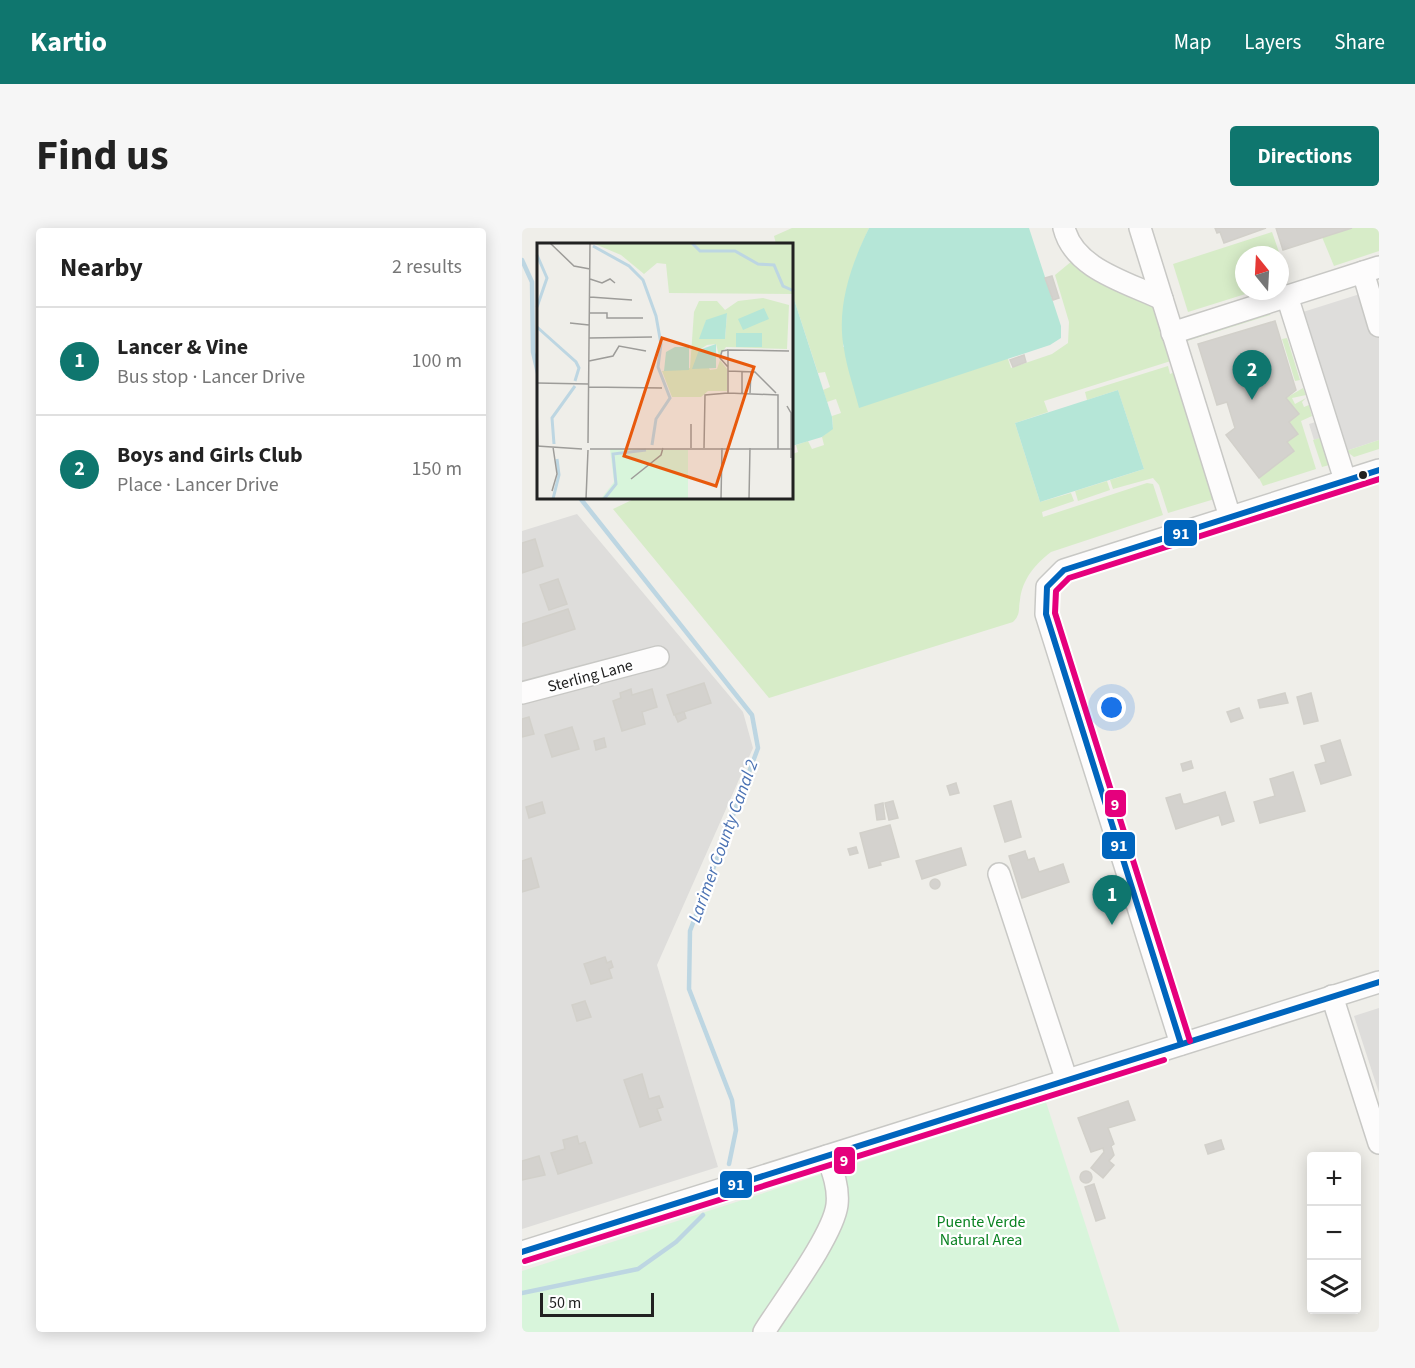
<!DOCTYPE html>
<html lang="en">
<head>
<meta charset="utf-8">
<style>
	body { margin:0; font-family:"Source Sans 3",sans-serif; background:#f6f6f6; color:#222 }
	.controls { position:absolute; right:18px; bottom:18px; display:grid; overflow:hidden; border-radius:6px; box-shadow:0 3px 15px #0003 }
	.controls button { width:54px; height:54px; display:grid; place-items:center; padding:0; border:0; border-bottom:2px solid #e0e0e0; background:#fff; color:#222; font:30px sans-serif }
	.compass { position:absolute; left:713px; top:18px; width:54px; height:54px; border-radius:50%; background:#fff; box-shadow:0 3px 15px #0003; rotate:342deg }
	.scale { position:absolute; left:18px; bottom:15px; width:114px; box-sizing:border-box; padding-left:6px; border:3px solid #212121; border-top:0; font-size:16px; line-height:21px; white-space:nowrap; color:#212121; -webkit-text-stroke:4px #fff; paint-order:stroke }
	.you { position:absolute; left:590px; top:480px; width:21px; height:21px; margin:-15px; border:4px solid #fff; border-radius:50%; background:#1a73e8; box-shadow:0 0 0 9px #1a73e833 }
	.badge { display:grid; place-items:center; width:39px; height:39px; border-radius:50%; background:#0f766e; color:#fff; font-size:20px; font-weight:700 }
	.pin { position:absolute; translate:-50% -50px; filter:drop-shadow(0 2px 3px #0008) }
	.pin::after { content:''; position:absolute; top:32px; width:21px; height:18px; background:inherit; clip-path:polygon(0 0,100% 0,50% 100%) }
	.list { margin:0; padding:0; list-style:none }
	h2 { display:flex; justify-content:space-between; align-items:center; height:78px; margin:0; padding:0 24px; font-size:26px }
	h2 small { font-size:20px; font-weight:400; color:#767676 }
	.list li { display:grid; grid-template-columns:39px 1fr auto; gap:18px; align-items:center; box-sizing:border-box; height:108px; padding:0 24px; border-top:2px solid #e0e0e0 }
	.list b { display:block; font-size:22px; white-space:nowrap }
	.list p { margin:0; font-size:20px; white-space:nowrap; color:#767676 }
	.list em { font-size:20px; font-style:normal; color:#767676 }
	.icon { flex:none; width:33px; height:33px; fill:none; stroke:currentColor; stroke-width:2; stroke-linecap:round; stroke-linejoin:round }
	.map { position:relative; flex:none; width:857px; height:1104px; overflow:hidden; border-radius:6px }
	header { display:flex; align-items:center; gap:36px; box-sizing:border-box; height:84px; padding:0 30px; background:#0f766e; color:#fff }
	header strong { font-size:28px }
	nav { display:flex; gap:33px; margin-inline-start:auto; font-size:21px }
	.intro { display:flex; align-items:center; justify-content:space-between; box-sizing:border-box; height:144px; padding:0 36px }
	h1 { margin:0; font-size:42px }
	.button { padding:15px 27px; border-radius:6px; background:#0f766e; color:#fff; font-size:21px; font-weight:700 }
	main { display:flex; gap:36px; padding:0 36px }
	aside { flex:1; background:#fff; border-radius:6px; box-shadow:0 3px 15px #0003 }
	.map>svg:first-child { display:block }
	.residential { fill:#dedddb }
	.grass { fill:#d7ecc8 }
	.park { fill:#d8f5db }
	.pitch { fill:#b5e6d7 }
	.lines { fill:none; stroke-linecap:round; stroke-linejoin:round }
	.stream { stroke:#bdd6e2; stroke-width:4.5 }
	.building { fill:#d4d2ce; stroke:#d2d0ca; stroke-width:1.5 }
	.minor-casing { stroke:#c8c8c5; stroke-width:24 }
	.minor { stroke:#fdfcfc; stroke-width:21 }
	.bus-1-casing { stroke:#fff; stroke-width:10 }
	.bus-2-casing { stroke:#fff; stroke-width:10 }
	.bus-1 { stroke:#0065bd; stroke-width:6 }
	.bus-2 { stroke:#e5007d; stroke-width:6 }
	.bus-dot { fill:#212121; stroke:#fff; stroke-width:2 }
	.labels { text-anchor:middle; stroke-width:4.5; stroke-linejoin:round; paint-order:stroke }
	.street-label { font-size:16px; fill:#212121; stroke:#fff }
	.park-label { font-size:16px; fill:#0b8323; stroke:#fff }
	.water-label { font-size:18px; font-style:italic; fill:#4b72b3; stroke:#fff }
	.inset-river { fill:none; stroke:#bdd6e2; stroke-width:3 }
	.inset-road { fill:none; stroke:#9d9c99; stroke-width:1.5 }
	.view { fill:#e8590c; fill-opacity:0.15; stroke:#e8590c; stroke-width:3 }
	.inset-edge { fill:none; stroke:#212121; stroke-width:3 }
	.line-badge { stroke:#fff; stroke-width:2 }
	.badge-label { font-size:16px; text-anchor:middle; font-weight:bold; fill:#fff }
</style>
</head>
<body>
<header>
<strong>Kartio</strong>
<nav><a>Map</a><a>Layers</a><a>Share</a></nav>
</header>
<div class="intro"><h1>Find us</h1><a class="button">Directions</a></div>
<main>
<aside>
<h2>Nearby<small>2 results</small></h2>
<ul class="list">
<li><span class="badge">1</span><div><b>Lancer &amp; Vine</b><p>Bus stop · Lancer Drive</p></div><em>100 m</em></li>
<li><span class="badge">2</span><div><b>Boys and Girls Club</b><p>Place · Lancer Drive</p></div><em>150 m</em></li>
</ul>
</aside>
<div class="map">
<svg width="857" height="1104" viewBox="0 0 857 1104">
	<rect width="100%" height="100%" fill="#efeee9"/>
	<g class="residential">
		<polygon points="857,60 857,212 824,223 818,204 792,212 787,196 813,188 781,84"/>
		<polygon points="55,286 221,484 231,520 135,737 196,939 0,1001 0,303"/>
		<polygon points="857,780 857,865 832,788"/>
	</g>
	<g class="grass">
		<path d="M270 0H347C325 48 322 67 321 119L486 131 489 140 530 126 546 115 547 94 533 47 550 33 559 41 636 82 652 132 522 173 526 184 493 195 518 274 549 265 552 273 520 284 521 289 625 255 631 256 641 287 529 324C513 336 500 352 498 372 496 382 499 386 491 394L247 470 91 281 114 270H270V226L276 224 274 217 286 213 290 221 302 217 300 209 311 200 310 188 319 185 314 171 305 174 301 162 308 159 303 144 296 145 270 65V16H254L252 8Z"/>
		<polygon points="830,0 857,0 857,23 812,38 800,9"/>
		<polygon points="750,4 758,27 722,27 722,63 733,63 666,84 651,36"/>
		<polygon points="749,84 748,87 665,113 667,110"/>
		<polygon points="765,110 778,152 773,153 760,111"/>
		<polygon points="646,138 648,146 655,143 696,270 646,285 637,257 631,250 591,261 588,252 622,241 596,162 565,172 563,164"/>
		<polygon points="781,160 784,167 770,170 773,176 784,170 780,174 782,179 787,177 790,188 779,193 794,241 741,258 737,250 772,223 765,214 767,194 764,170"/>
		<polygon points="801,209 811,236 800,239 791,212"/>
		<polygon points="857,212 857,221 832,229 824,223"/>
		<polygon points="585,253 588,262 556,273 553,263"/>
	</g>
	<polygon class="park" points="524,874 598,1104 0,1104 0,1043"/>
	<g class="pitch">
		<path d="M347 0H507L539 98V110L528 117 337 180C332 160 325 141 322 121 314 79 329 37 347 0Z"/>
		<polygon points="270,65 310,189 311,201 300,209 270,218"/>
		<polygon points="596,162 622,241 518,274 493,195"/>
	</g>
	<g class="lines">
		<g class="stream">
			<polyline points="0,32 10,54 11,124 16,145"/>
			<polyline points="58,270 230,487 236,520 168,703 167,761 210,872 214,902 207,936"/>
			<polyline points="0,1065 116,1041 154,1014 181,987"/>
		</g>
	</g>
	<g class="building">
		<polygon points="693,0 744,0 702,15 698,4 695,5"/>
		<polygon points="754,0 830,0 761,22"/>
		<polygon points="530,48 537,70 531,72 523,50"/>
		<polygon points="753,93 774,162 764,170 777,186 767,194 776,206 765,214 772,223 737,250 704,207 713,200 705,174 695,177 676,116"/>
		<polygon points="502,127 504,134 491,139 488,132"/>
		<polygon points="13,311 21,338 0,345 0,315"/>
		<polygon points="36,351 45,376 27,382 18,357"/>
		<polygon points="46,381 53,401 1,418 0,396"/>
		<polygon points="182,455 189,475 152,487 145,467"/>
		<polygon points="109,461 110,467 130,461 135,479 120,484 123,496 100,503 91,473 99,470 98,465"/>
		<polygon points="763,465 766,475 738,480 736,472"/>
		<polygon points="789,465 796,493 782,496 775,469"/>
		<polygon points="717,480 721,490 709,494 705,484"/>
		<polygon points="162,484 164,490 156,494 153,487"/>
		<polygon points="7,489 12,506 0,509 0,491"/>
		<polygon points="50,499 57,521 30,529 23,507"/>
		<polygon points="82,510 84,519 74,522 72,513"/>
		<polygon points="818,512 829,547 799,556 793,537 804,534 799,518"/>
		<polygon points="669,533 671,540 661,543 659,536"/>
		<polygon points="771,544 783,583 738,595 732,574 753,568 748,551"/>
		<polygon points="434,555 437,565 428,567 425,558"/>
		<polygon points="703,564 712,593 700,597 697,587 654,601 644,570 658,566 661,576 664,576"/>
		<polygon points="371,573 376,590 367,592 363,575"/>
		<polygon points="489,573 499,609 483,614 472,578"/>
		<polygon points="20,574 23,585 7,590 4,579"/>
		<polygon points="361,575 363,591 355,592 353,577"/>
		<polygon points="368,597 377,629 358,634 359,637 347,640 338,605"/>
		<polygon points="334,619 336,625 328,627 326,621"/>
		<polygon points="439,620 444,637 400,651 394,633"/>
		<polygon points="503,623 506,632 512,630 517,644 541,636 547,654 500,670 487,628"/>
		<polygon points="9,630 17,659 0,664 0,633"/>
		<circle cx="413" cy="656" r="5"/>
		<polygon points="83,729 85,735 89,733 91,739 87,741 90,750 69,756 62,736"/>
		<polygon points="63,773 69,789 55,793 50,777"/>
		<polygon points="120,846 127,871 137,868 141,879 135,881 139,892 118,899 102,852"/>
		<polygon points="606,873 613,892 586,900 592,916 589,918 592,927 587,933 592,937 581,950 569,940 582,924 581,920 569,924 556,890"/>
		<polygon points="55,908 57,916 63,914 70,935 36,946 29,925 43,921 41,912"/>
		<polygon points="699,912 702,921 686,926 683,917"/>
		<polygon points="17,928 23,947 0,952 0,933"/>
		<circle cx="564" cy="949" r="6"/>
		<polygon points="572,956 583,990 574,993 563,959"/>
	</g>
	<g class="lines">
		<g class="minor-casing">
			<g id="minor">
				<path d="M542 0C552 41 605 54 640 71"/>
				<polyline points="618,0 708,289"/>
				<polyline points="841,44 857,98"/>
				<polyline points="765,68 823,252"/>
				<polyline points="650,105 857,39"/>
				<polyline points="0,465 136,429"/>
				<polyline points="477,646 545,853"/>
				<polyline points="810,768 857,915"/>
				<polyline points="659,816 524,386 525,359 542,342 857,242"/>
				<polyline points="0,1024 857,754"/>
				<path d="M242 1104C260 1075 311 1008 315 977 317 960 311 944 305 928"/>
			</g>
		</g>
		<use href="#minor" class="minor"/>
		<g class="bus-1-casing">
			<g id="bus-1">
				<polyline points="659,816 524,386 525,359 542,342 857,242"/>
				<polyline points="0,1024 857,754"/>
			</g>
		</g>
		<g class="bus-2-casing">
			<g id="bus-2">
				<polyline points="668,813 533,385 534,363 547,350 857,251"/>
				<polyline points="3,1033 642,832"/>
			</g>
		</g>
		<use href="#bus-1" class="bus-1"/>
		<use href="#bus-2" class="bus-2"/>
	</g>
	<circle class="bus-dot" cx="841" cy="247" r="5"/>
	<g class="labels">
		<g class="street-label">
			<text transform="translate(68 447) rotate(-15)" y="6">Sterling Lane</text>
		</g>
		<g class="park-label">
			<text x="459" y="999">Puente Verde<tspan x="459" dy="18">Natural Area</tspan></text>
		</g>
		<g class="water-label">
			<text transform="translate(201 613) rotate(-70)" y="6">Larimer County Canal 2</text>
		</g>
	</g>
	<g transform="translate(15 15)">
		<rect width="256" height="256" fill="#efeee9"/>
		<path d="M256 0V51L132 50 129 21 120 20 107 31 84 12 58 1ZM226 55 252 62 250 106 189 104 182 113 179 101 170 102 162 107 173 127 180 126 183 117 190 126V148H171L164 154H135L125 128 153 125 157 69 162 58H180L188 67 201 58ZM190 71 188 96H163L169 78Z" fill="#d7ecc8" fill-rule="evenodd"/>
		<path d="M73 206 151 207V256H64L77 239Z" fill="#d8f5db"/>
		<path d="M227 65 232 76 206 87 201 76ZM190 70 188 96H162L169 77ZM199 90H225V104H199ZM179 101V125L155 126 162 107ZM138 104H152V127L127 128 129 109Z" fill="#b5e6d7"/>
		<path class="inset-river" d="M155 0 163 8H198L221 21 237 22 246 43 257 48M56 3 92 23 106 37 119 73 124 101 121 124 133 155 119 176 115 202M0 12 10 35 0 64M0 84 39 119 42 125 38 138M17 201 15 175 38 143M16 256 22 232 20 216M67 256 79 241 76 211 109 207"/>
		<path class="inset-road" d="M13 0 37 23 53 26M53 36 65 40 73 36 78 40M53 54 95 57M53 70H70V75H106M33 80 52 82M52 95 115 94M52 118 76 113 82 103 109 108M191 124 183 115 185 108 191 107M191 128 218 129 239 150M0 140 51 141M51 144 125 145M191 150V107L252 108M205 150V129M213 150 214 129M0 163 1 203M250 163 254 170V215M154 181V205M51 200 53 0M0 203 45 206M167 205 168 152 191 150 241 152V206M53 206H257M94 236 124 212 126 205M15 248 20 231 16 204M49 256 51 207M184 256 185 205M212 256 213 205"/>
		<path class="view" d="M125 95 217 124 179 243 87 213Z"/>
		<rect width="256" height="256" class="inset-edge"/>
	</g>
	<g class="line-badge">
		<rect x="641" y="291" width="35" height="28" rx="6" fill="#0065bd"/>
		<rect x="582" y="561" width="23" height="29" rx="6" fill="#e5007d"/>
		<rect x="579" y="603" width="35" height="29" rx="6" fill="#0065bd"/>
		<rect x="311" y="918" width="23" height="29" rx="6" fill="#e5007d"/>
		<rect x="197" y="942" width="34" height="29" rx="6" fill="#0065bd"/>
	</g>
	<g class="badge-label">
		<text x="659" y="311">91</text>
		<text x="593" y="582">9</text>
		<text x="597" y="623">91</text>
		<text x="322" y="938">9</text>
		<text x="214" y="962">91</text>
	</g>
</svg>
<div class="controls">
<button>+</button>
<button>−</button>
<button><svg class="icon" aria-label="layers" viewBox="0 0 24 24"><path d="M12 4l9 5-9 5-9-5zM3 14l9 5 9-5"/></svg></button>
</div>
<svg class="compass" viewBox="-18 -18 36 36"><path d="M0-13l5 13h-10z" fill="#e53935"/><path d="M0 13l5-13h-10z" fill="#767676"/></svg>
<div class="scale">50 m</div>
<div class="you"></div>
<div class="pin badge" style="left:590px;top:697px">1</div>
<div class="pin badge" style="left:730px;top:172px">2</div>
</div>
</main>
</body>
</html>
